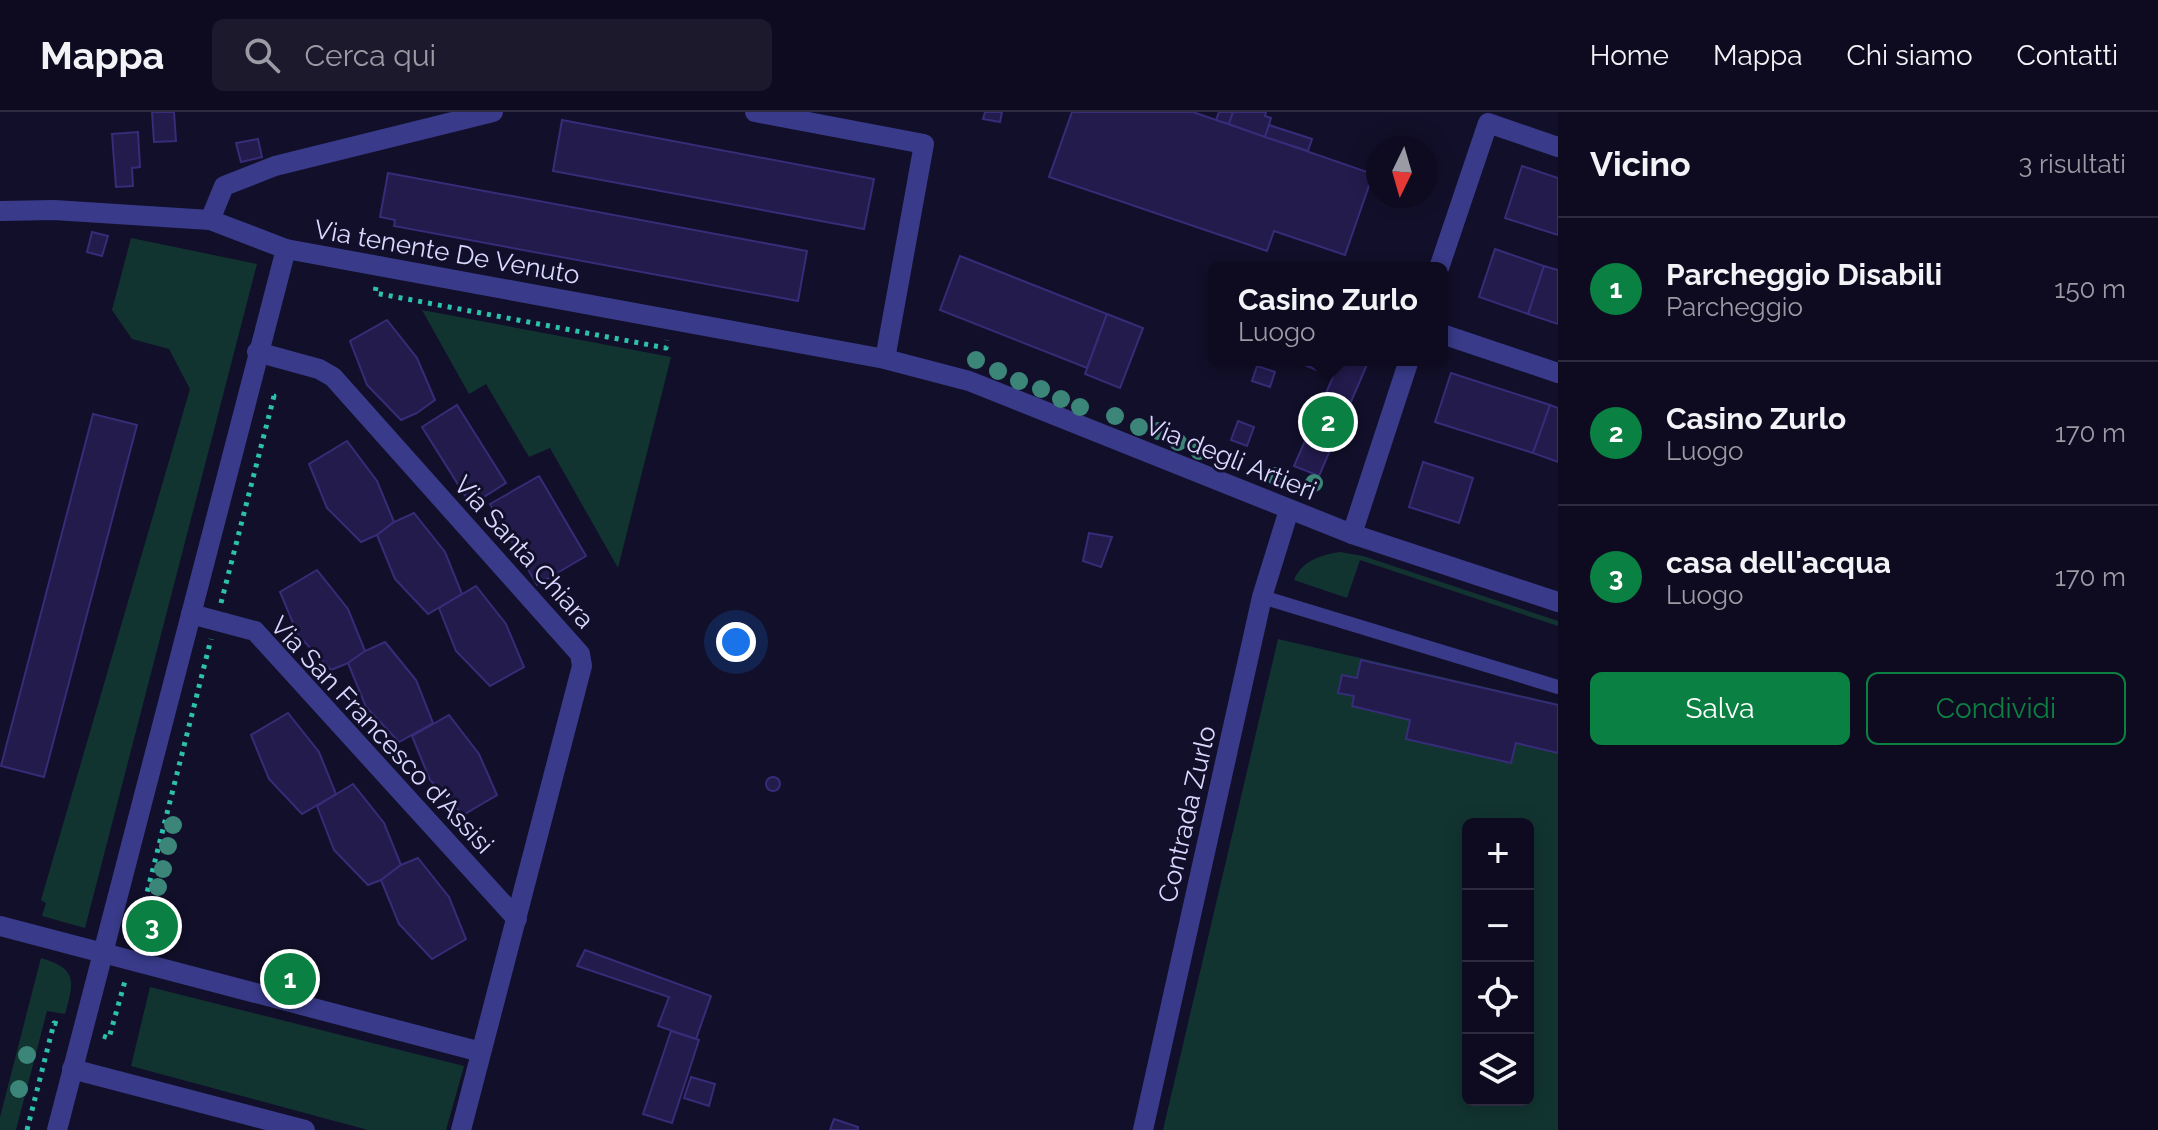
<!DOCTYPE html>
<html lang="it">
<head>
<meta charset="utf-8">
<style>
	body { margin:0; font-family:Raleway,sans-serif; background:#1c192d; color:#f1f3f6 }
	.controls { position:absolute; right:24px; bottom:24px; display:grid; overflow:hidden; border-radius:12px; box-shadow:0 4px 20px #0003 }
	.controls button { width:72px; height:72px; display:grid; place-items:center; padding:0; border:0; border-bottom:2px solid #2e2b3e; background:#0e0b20; color:#f1f3f6; font:40px sans-serif }
	.compass { position:absolute; left:1366px; top:24px; width:72px; height:72px; border-radius:50%; background:#0e0b20; box-shadow:0 4px 20px #0003; rotate:185deg }
	.you { position:absolute; left:736px; top:530px; width:28px; height:28px; margin:-20px; border:6px solid #fff; border-radius:50%; background:#1a73e8; box-shadow:0 0 0 12px #1a73e833 }
	.badge { display:grid; place-items:center; width:52px; height:52px; border-radius:50%; background:#0b8043; color:#fff; font-size:26px; font-weight:700 }
	.pin { position:absolute; translate:-50% -50%; border:4px solid #fff; box-shadow:0 2px 8px #0006 }
	.popup { position:absolute; left:1208px; top:150px; width:240px; height:104px; box-sizing:border-box; display:grid; place-content:center; border-radius:12px; background:#0e0b20; filter:drop-shadow(0 2px 6px #0005); font-size:26px; white-space:nowrap; color:#9b9ba5 }
	.popup b { font-size:30px; color:#f1f3f6 }
	.popup::after { content:''; position:absolute; left:50%; top:100%; margin-left:-16px; border:16px solid transparent; border-top-color:#0e0b20 }
	.list { margin:0; padding:0; list-style:none }
	h2 { display:flex; justify-content:space-between; align-items:center; height:104px; margin:0; padding:0 32px; font-size:34px }
	h2 small { font-size:26px; font-weight:400; color:#9b9ba5 }
	.list li { display:grid; grid-template-columns:52px 1fr auto; gap:24px; align-items:center; box-sizing:border-box; height:144px; padding:0 32px; border-top:2px solid #2e2b3e }
	.list b { display:block; font-size:30px; white-space:nowrap }
	.list p { margin:0; font-size:26px; white-space:nowrap; color:#9b9ba5 }
	.list em { font-size:26px; font-style:normal; color:#9b9ba5 }
	.actions { display:flex; gap:16px; padding:24px 32px }
	.actions a { flex:1; padding:18px 0; border:2px solid #0b8043; border-radius:12px; text-align:center; font-size:28px; color:#0b8043 }
	.actions .main { background:#0b8043; color:#fff }
	.icon { flex:none; width:44px; height:44px; fill:none; stroke:currentColor; stroke-width:2; stroke-linecap:round; stroke-linejoin:round }
	.map { position:relative; flex:none; width:1558px; height:1018px; overflow:hidden }
	header { display:flex; align-items:center; gap:48px; box-sizing:border-box; height:112px; padding:0 40px; background:#0e0b20; border-bottom:2px solid #2e2b3e }
	header strong { font-size:38px }
	nav { display:flex; gap:44px; margin-inline-start:auto; font-size:28px }
	.search { width:560px; height:72px; background:#1c192d; display:flex; align-items:center; gap:20px; box-sizing:border-box; padding:0 28px; border-radius:12px; color:#9b9ba5; font-size:30px }
	main { display:flex }
	aside { flex:1; background:#0e0b20 }
	.map>svg:first-child { display:block }
	.green { fill:#123431; fill-rule:evenodd }
	.building { fill:#221b4c; stroke:#362c78; stroke-width:2 }
	.lines { fill:none; stroke-linecap:round; stroke-linejoin:round }
	.path { stroke:#2cc0ad; stroke-width:5; stroke-dasharray:4 6; stroke-linecap:butt }
	.service { stroke:#393b8a; stroke-width:14 }
	.minor { stroke:#393b8a; stroke-width:20 }
	.tree { fill:#3c8579 }
	.labels { text-anchor:middle; stroke-width:6; stroke-linejoin:round; paint-order:stroke }
	.street-label { font-size:26px; fill:#dad8ff; stroke:#120f2a }
</style>
</head>
<body>
<header>
<strong>Mappa</strong>
<div class="search"><svg class="icon" aria-label="search" viewBox="0 0 24 24"><circle cx="10" cy="10" r="6"/><path d="M15 15l6 6"/></svg>Cerca qui</div>
<nav><a>Home</a><a>Mappa</a><a>Chi siamo</a><a>Contatti</a></nav>
</header>
<main>
<div class="map">
<svg width="1558" height="1018" viewBox="0 0 1558 1018">
	<rect width="100%" height="100%" fill="#120f2a"/>
	<g class="green">
		<polygon points="131,126 257,152 85,816 42,804 46,791 41,788 190,277 169,237 132,227 112,198"/>
		<polygon points="422,198 671,245 618,456 550,336 529,345 486,272 469,282"/>
		<path d="M1340 440 1363 444 1558 509V514L1360 448 1347 486 1294 468C1302 449 1320 443 1340 440Z"/>
		<path d="M1278 527 1558 592V1018H1163ZM1468 712H1528V988H1468Z"/>
		<path d="M41 846C78 857 74 869 65 902L47 899 16 1018H0V1005Z"/>
		<polygon points="150,875 464,954 446,1018 368,1018 131,954"/>
	</g>
	<g class="building">
		<polygon points="152,0 174,0 176,29 154,30"/>
		<polygon points="985,0 1002,0 1000,10 983,7"/>
		<polygon points="1072,0 1193,0 1373,62 1345,143 1274,119 1267,139 1049,65"/>
		<polygon points="1219,0 1233,0 1229,12 1216,8"/>
		<polygon points="1233,0 1266,0 1265,4 1271,6 1265,25 1229,12"/>
		<polygon points="562,8 874,67 864,117 553,59"/>
		<polygon points="1269,13 1312,27 1308,39 1265,25"/>
		<polygon points="138,20 140,55 132,56 133,74 116,75 112,22"/>
		<polygon points="258,27 262,45 241,50 236,31"/>
		<polygon points="1522,54 1558,66 1558,123 1505,106"/>
		<polygon points="388,61 807,139 798,189 394,114 395,108 380,105"/>
		<polygon points="92,120 108,124 102,144 87,140"/>
		<polygon points="1495,137 1544,154 1528,202 1479,185"/>
		<polygon points="960,144 1107,202 1087,256 940,198"/>
		<polygon points="1544,154 1558,158 1558,212 1528,202"/>
		<polygon points="1107,202 1143,216 1120,276 1085,262"/>
		<polygon points="387,208 417,246 435,288 417,301 401,308 367,273 350,229"/>
		<polygon points="1293,248 1369,248 1319,364 1294,354 1333,265"/>
		<polygon points="1257,254 1275,260 1270,275 1252,269"/>
		<polygon points="1451,261 1550,293 1533,341 1435,310"/>
		<polygon points="457,293 506,371 471,393 422,315"/>
		<polygon points="1550,293 1558,296 1558,350 1533,341"/>
		<polygon points="93,302 137,313 44,665 1,654"/>
		<polygon points="1238,309 1254,315 1247,334 1231,328"/>
		<polygon points="347,329 377,369 394,410 377,423 361,430 327,396 309,352"/>
		<polygon points="1423,350 1473,366 1459,411 1409,395"/>
		<polygon points="539,364 586,444 537,473 490,392"/>
		<polygon points="414,401 445,440 462,482 428,502 395,467 377,423 394,410"/>
		<polygon points="1089,421 1112,425 1101,455 1083,449"/>
		<polygon points="317,458 348,497 365,539 348,551 331,558 298,523 280,480"/>
		<polygon points="476,474 506,512 524,555 490,574 456,539 439,496"/>
		<polygon points="385,530 416,568 433,611 399,630 366,595 348,551 365,539"/>
		<polygon points="1361,548 1558,593 1558,641 1516,631 1511,651 1406,627 1410,608 1352,594 1354,584 1338,581 1342,563 1357,566"/>
		<polygon points="288,601 319,640 336,682 302,702 269,667 251,623"/>
		<polygon points="449,603 479,642 497,683 463,703 430,668 412,624"/>
		<circle cx="773" cy="672" r="7"/>
		<polygon points="353,672 384,711 401,753 381,768 368,773 334,738 317,694"/>
		<polygon points="418,746 449,785 466,827 432,847 399,812 381,768 401,753"/>
		<polygon points="149,808 157,810 155,819 146,817"/>
		<polygon points="585,838 711,884 696,927 658,914 669,885 577,854"/>
		<polygon points="671,919 699,928 672,1011 643,1002"/>
		<polygon points="691,965 715,972 709,994 684,986"/>
		<polygon points="834,1007 858,1015 858,1018 830,1018"/>
	</g>
	<g class="lines">
		<g class="path">
			<polyline points="376,175 375,181 666,236 667,228"/>
			<polyline points="221,491 274,284 270,283"/>
			<polyline points="135,828 211,527"/>
			<polyline points="103,924 109,926 125,869"/>
			<polyline points="27,1018 54,911 62,913"/>
		</g>
		<polyline class="service" points="1262,485 1558,575"/>
		<g class="minor">
			<polyline points="755,0 924,32 885,247"/>
			<polyline points="0,99 54,98 210,108 286,137 885,247 969,269 1352,422 1558,490"/>
			<polyline points="210,108 224,74 275,54 493,0"/>
			<polyline points="1439,156 1488,11 1558,35"/>
			<polyline points="1442,222 1558,261"/>
			<polyline points="257,240 319,257 333,265 580,542 582,554 461,1018"/>
			<polyline points="1352,422 1409,248"/>
			<polyline points="191,502 255,519 517,807"/>
			<polyline points="0,814 481,940"/>
			<polyline points="72,957 305,1018"/>
			<polyline points="57,1018 286,137"/>
			<polyline points="1143,1018 1262,485 1289,398"/>
		</g>
	</g>
	<g class="tree">
		<circle cx="976" cy="248" r="9"/>
		<circle cx="998" cy="259" r="9"/>
		<circle cx="1019" cy="269" r="9"/>
		<circle cx="1041" cy="277" r="9"/>
		<circle cx="1061" cy="287" r="9"/>
		<circle cx="1080" cy="295" r="9"/>
		<circle cx="1115" cy="304" r="9"/>
		<circle cx="1139" cy="315" r="9"/>
		<circle cx="1158" cy="319" r="9"/>
		<circle cx="1178" cy="330" r="9"/>
		<circle cx="1199" cy="339" r="9"/>
		<circle cx="1275" cy="364" r="9"/>
		<circle cx="1314" cy="371" r="9"/>
		<circle cx="173" cy="713" r="9"/>
		<circle cx="168" cy="734" r="9"/>
		<circle cx="163" cy="757" r="9"/>
		<circle cx="158" cy="775" r="9"/>
		<circle cx="27" cy="943" r="9"/>
		<circle cx="19" cy="977" r="9"/>
	</g>
	<g class="labels">
		<g class="street-label">
			<text transform="translate(447 140) rotate(10)" y="9">Via tenente De Venuto</text>
			<text transform="translate(1231 346) rotate(22)" y="9">Via degli Artieri</text>
			<text transform="translate(524 440) rotate(48)" y="9">Via Santa Chiara</text>
			<text transform="translate(382 623) rotate(47)" y="9">Via San Francesco d'Assisi</text>
			<text transform="translate(1187 702) rotate(-77)" y="9">Contrada Zurlo</text>
		</g>
	</g>
</svg>
<div class="controls">
<button>+</button>
<button>−</button>
<button><svg class="icon" aria-label="locate" viewBox="0 0 24 24"><circle cx="12" cy="12" r="6"/><path d="M12 2v4M12 18v4M2 12h4M18 12h4"/></svg></button>
<button><svg class="icon" aria-label="layers" viewBox="0 0 24 24"><path d="M12 4l9 5-9 5-9-5zM3 14l9 5 9-5"/></svg></button>
</div>
<svg class="compass" viewBox="-18 -18 36 36"><path d="M0-13l5 13h-10z" fill="#e53935"/><path d="M0 13l5-13h-10z" fill="#9b9ba5"/></svg>
<div class="you"></div>
<div class="pin badge" style="left:290px;top:867px">1</div>
<div class="pin badge" style="left:1328px;top:310px">2</div>
<div class="popup"><b>Casino Zurlo</b>Luogo</div>
<div class="pin badge" style="left:152px;top:814px">3</div>
</div>
<aside>
<h2>Vicino<small>3 risultati</small></h2>
<ul class="list">
<li><span class="badge">1</span><div><b>Parcheggio Disabili</b><p>Parcheggio</p></div><em>150 m</em></li>
<li><span class="badge">2</span><div><b>Casino Zurlo</b><p>Luogo</p></div><em>170 m</em></li>
<li><span class="badge">3</span><div><b>casa dell'acqua</b><p>Luogo</p></div><em>170 m</em></li>
</ul>
<div class="actions"><a class="main">Salva</a><a>Condividi</a></div>
</aside>
</main>
</body>
</html>
